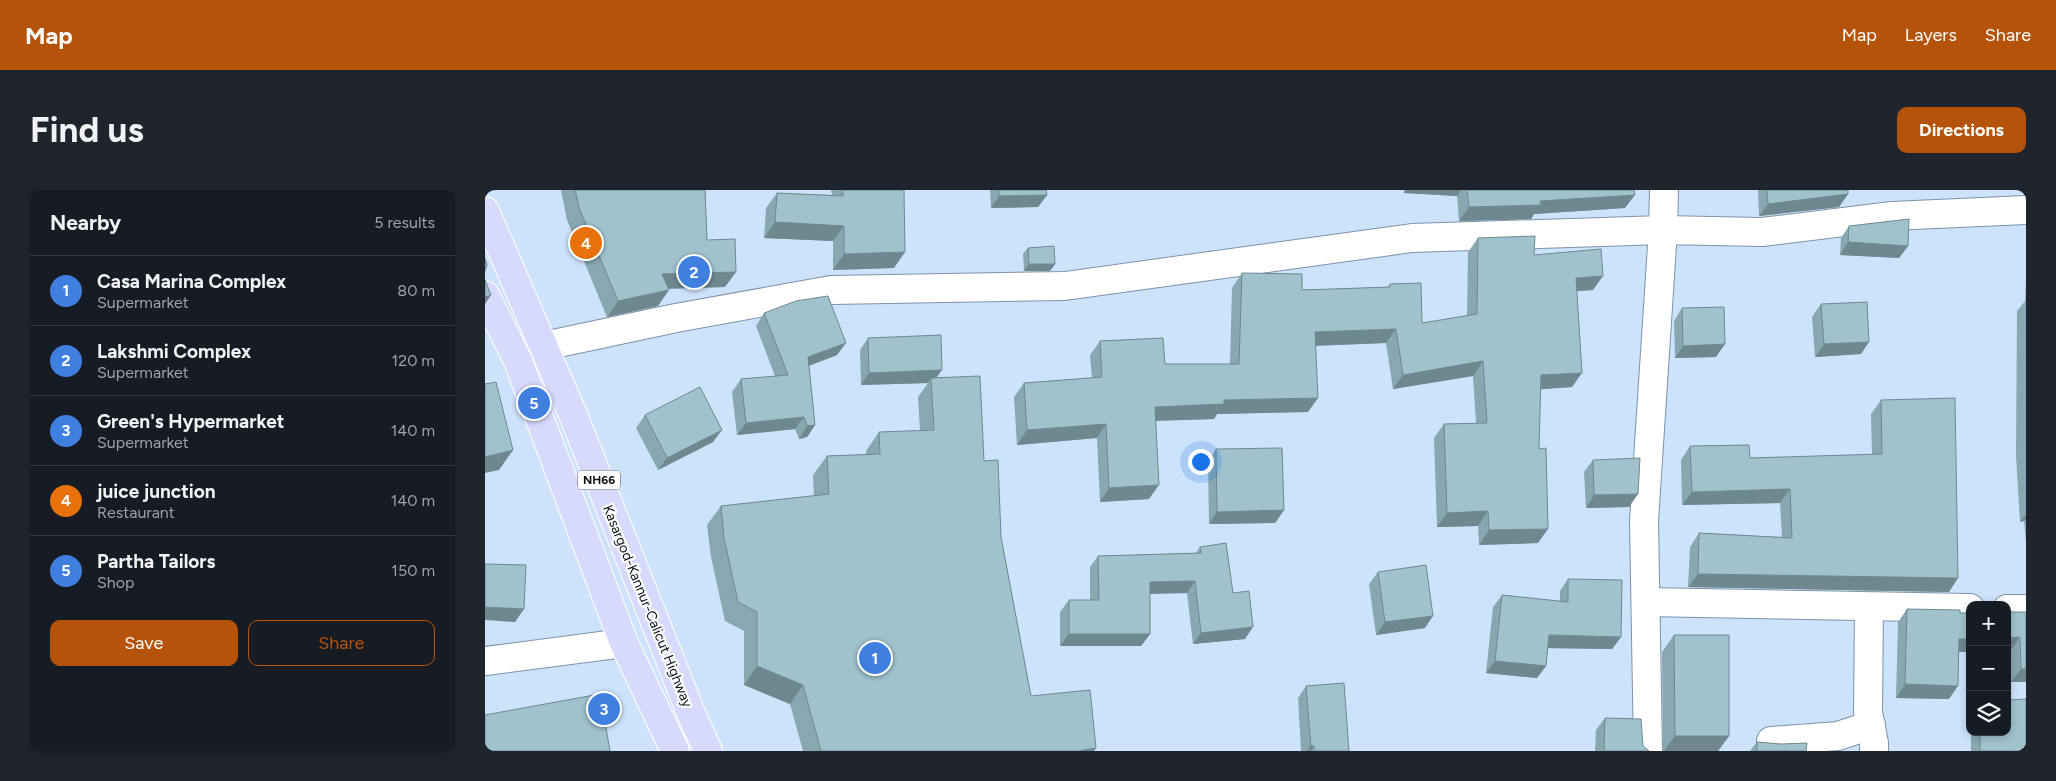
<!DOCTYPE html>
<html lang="en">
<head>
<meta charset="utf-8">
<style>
	body { margin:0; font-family:Figtree,sans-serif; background:#20242c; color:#f1f3f6 }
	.controls { position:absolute; right:15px; bottom:15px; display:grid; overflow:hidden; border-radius:10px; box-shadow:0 2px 8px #0003 }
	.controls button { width:45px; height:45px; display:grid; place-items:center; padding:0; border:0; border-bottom:1px solid #363941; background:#171b24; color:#f1f3f6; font:25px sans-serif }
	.you { position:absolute; left:715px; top:271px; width:18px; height:18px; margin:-12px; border:4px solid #fff; border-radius:50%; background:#1a73e8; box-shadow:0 0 0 8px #1a73e833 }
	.badge { display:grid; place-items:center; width:32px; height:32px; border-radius:50%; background:#b45309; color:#fff; font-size:16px; font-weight:700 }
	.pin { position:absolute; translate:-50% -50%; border:2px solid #fff; box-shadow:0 1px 5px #0006 }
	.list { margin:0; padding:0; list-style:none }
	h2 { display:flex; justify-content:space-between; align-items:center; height:65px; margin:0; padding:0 20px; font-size:21px }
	h2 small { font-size:16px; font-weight:400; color:#9ea1a6 }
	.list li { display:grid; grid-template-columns:32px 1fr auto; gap:15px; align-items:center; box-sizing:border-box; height:70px; padding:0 20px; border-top:1px solid #363941 }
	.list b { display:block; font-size:19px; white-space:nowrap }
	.list p { margin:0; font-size:16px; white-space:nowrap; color:#9ea1a6 }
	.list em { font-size:16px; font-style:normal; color:#9ea1a6 }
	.actions { display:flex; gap:10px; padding:15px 20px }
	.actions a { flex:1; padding:11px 0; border:1px solid #b45309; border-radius:10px; text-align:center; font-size:18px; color:#b45309 }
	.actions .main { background:#b45309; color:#fff }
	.icon { flex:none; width:28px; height:28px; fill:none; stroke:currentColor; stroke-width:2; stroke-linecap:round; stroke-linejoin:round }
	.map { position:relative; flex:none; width:1541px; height:561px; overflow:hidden; border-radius:10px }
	header { display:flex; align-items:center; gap:30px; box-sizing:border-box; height:70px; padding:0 25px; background:#b45309; color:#fff }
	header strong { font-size:24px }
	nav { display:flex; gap:28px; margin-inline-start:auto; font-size:18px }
	.intro { display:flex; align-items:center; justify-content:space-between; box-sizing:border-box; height:120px; padding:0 30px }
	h1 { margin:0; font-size:35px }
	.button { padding:12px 22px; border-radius:10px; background:#b45309; color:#fff; font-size:18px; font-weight:700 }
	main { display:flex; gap:30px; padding:0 30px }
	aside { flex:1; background:#171b24; border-radius:10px; box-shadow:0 2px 8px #0003 }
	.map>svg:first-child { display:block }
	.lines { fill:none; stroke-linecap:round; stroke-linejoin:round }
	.minor-casing { stroke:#7d92a8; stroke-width:30 }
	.trunk-casing { stroke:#fff; stroke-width:30 }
	.minor { stroke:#fff; stroke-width:28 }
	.trunk { stroke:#d7dafc; stroke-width:28 }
	.wall { fill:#89a7b0 }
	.shaded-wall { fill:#6f8890 }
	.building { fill:#9fc2cd; stroke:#6f8890 }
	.labels { text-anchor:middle; stroke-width:4.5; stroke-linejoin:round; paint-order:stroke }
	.shield { fill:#fff; stroke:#53585e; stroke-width:1 }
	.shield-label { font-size:12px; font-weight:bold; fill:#091119 }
	.street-label { font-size:14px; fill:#091119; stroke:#fff }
</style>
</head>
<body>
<header>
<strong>Map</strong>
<nav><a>Map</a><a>Layers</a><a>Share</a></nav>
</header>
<div class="intro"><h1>Find us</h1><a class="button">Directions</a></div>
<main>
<aside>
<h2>Nearby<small>5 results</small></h2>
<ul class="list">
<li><span class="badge" style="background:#3f7fe0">1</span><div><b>Casa Marina Complex</b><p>Supermarket</p></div><em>80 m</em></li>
<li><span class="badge" style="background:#3f7fe0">2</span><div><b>Lakshmi Complex</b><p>Supermarket</p></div><em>120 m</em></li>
<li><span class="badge" style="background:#3f7fe0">3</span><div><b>Green's Hypermarket</b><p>Supermarket</p></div><em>140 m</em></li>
<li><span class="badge" style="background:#e8710a">4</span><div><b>juice junction</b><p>Restaurant</p></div><em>140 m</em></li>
<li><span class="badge" style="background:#3f7fe0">5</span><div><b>Partha Tailors</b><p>Shop</p></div><em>150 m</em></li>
</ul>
<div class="actions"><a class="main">Save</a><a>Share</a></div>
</aside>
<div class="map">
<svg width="1541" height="561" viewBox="0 0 1541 561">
	<rect width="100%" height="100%" fill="#cde3fc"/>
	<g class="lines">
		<g class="minor-casing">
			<g id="minor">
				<polyline points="59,156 191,128 346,100 580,96 927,48 1178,40 1179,0"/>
				<polyline points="1161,412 1485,418"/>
				<polyline points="1384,417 1383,522 1389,553 1389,561"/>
				<polyline points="1522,419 1541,419"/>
				<polyline points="0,471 139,453"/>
				<polyline points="1286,551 1353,546 1386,535"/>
				<polyline points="1163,561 1159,331 1178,40 1277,42 1407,26 1541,20"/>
			</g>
		</g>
		<g class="trunk-casing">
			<g id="trunk">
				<polyline points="0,21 89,227 206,523 223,561"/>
				<polyline points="0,105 33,171 139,453 190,561"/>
			</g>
		</g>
		<use href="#minor" class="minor"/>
		<use href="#trunk" class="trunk"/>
	</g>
	<g class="wall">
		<polygon points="76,0 220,0 222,50 240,97 183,99 173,116 122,127 82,30"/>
		<polygon points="346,0 419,0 409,78 348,80 348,51 279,48 281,18 292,3 347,5"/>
		<polygon points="505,0 561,0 562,5 553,17 506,18"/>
		<polygon points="919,0 1149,0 1140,18 1049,24 1046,29 974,31 972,6 919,3"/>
		<polygon points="1273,0 1363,0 1363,4 1354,17 1274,26"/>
		<polygon points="1364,36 1423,56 1414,68 1355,65 1356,48"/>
		<polygon points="993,48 1049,65 1108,100 1092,101 1087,197 1055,199 1054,259 1053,353 994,355 993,336 952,337 949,248 959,234 991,233 988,186 908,199 901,153 831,156 823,222 732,224 729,229 671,231 664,309 615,312 612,248 532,255 529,207 539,193 607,188 605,165 615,151 680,174 745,174 747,98 757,83 817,100 903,97 905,94 937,133 982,126 983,62"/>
		<polygon points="543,58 570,74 565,81 539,81 538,64"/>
		<polygon points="1541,89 1541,353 1539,331 1535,332 1531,265 1532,121 1540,111"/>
		<polygon points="1336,114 1376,164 1330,167 1327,127"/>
		<polygon points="1197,118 1231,167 1190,168 1189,131"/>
		<polygon points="279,123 352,165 324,176 330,235 322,247 314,249 310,239 252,245 247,202 256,189 290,186 271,136"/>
		<polygon points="383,148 451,188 499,271 516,347 546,506 611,558 609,561 318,561 305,514 259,495 259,441 240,431 226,367 222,335 236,316 329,306 328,285 342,266 381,264 381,261 394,242 435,241 433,207 443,193 376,195 375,160"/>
		<polygon points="1396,210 1464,402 1203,397 1205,357 1214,343 1297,347 1295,313 1197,315 1196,270 1205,256 1265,268 1387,265 1386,224"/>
		<polygon points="160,225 228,252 173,280 151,238"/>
		<polygon points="731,259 799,320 790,333 724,334 723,271"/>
		<polygon points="1108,270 1144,317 1101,318 1099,282"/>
		<polygon points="715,357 748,403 760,449 708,454 702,403 665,404 665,444 656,456 575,456 575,422 584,410 605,410 605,377 613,366 711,363"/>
		<polygon points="893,382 940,438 891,445 884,394"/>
		<polygon points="1083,389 1136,447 1127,459 1063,458 1061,476 1052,488 1001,483 1008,417 1017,405 1075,411 1075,401"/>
		<polygon points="1422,419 1475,423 1485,462 1474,462 1464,509 1411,508 1413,432"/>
		<polygon points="1541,422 1541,492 1526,492 1525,461"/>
		<polygon points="1189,445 1244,546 1233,561 1178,561 1177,462"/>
		<polygon points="821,496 864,561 816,561 813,508"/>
		<polygon points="1120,528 1158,556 1164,561 1110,561 1111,540"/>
		<polygon points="1486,542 1522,542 1541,561 1486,561"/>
		<polygon points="1272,552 1321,561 1265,561"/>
	</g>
	<g class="shaded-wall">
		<polygon points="921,0 976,0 972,6 919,3"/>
		<polygon points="1363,4 1354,17 1274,26 1283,14"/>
		<polygon points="562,5 553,17 506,18 514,6"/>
		<polygon points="1150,5 1140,18 1049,24 1046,29 974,31 984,17 1055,11"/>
		<polygon points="290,32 359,36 348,51 279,48"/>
		<polygon points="1363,52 1423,56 1414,68 1355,65"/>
		<polygon points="420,62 409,78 348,80 359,64"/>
		<polygon points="544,74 570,74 565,81 539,81"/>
		<polygon points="251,82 240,97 166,99 177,84"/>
		<polygon points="1118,86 1108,100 1081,102 1091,88"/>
		<polygon points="184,100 173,116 122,127 133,111"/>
		<polygon points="6,105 0,114 0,107"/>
		<polygon points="911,139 901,153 820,156 830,142"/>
		<polygon points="1384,152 1376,164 1330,167 1339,154"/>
		<polygon points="361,153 352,165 315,179 323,167"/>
		<polygon points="1240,154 1231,167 1190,168 1198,156"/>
		<polygon points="998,171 988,186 908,199 918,185"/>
		<polygon points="457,180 448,192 446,188 443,193 376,195 384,183"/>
		<polygon points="1097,183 1087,197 1046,200 1056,185"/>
		<polygon points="833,208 823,222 732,224 729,229 661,231 670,217 739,210"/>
		<polygon points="319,227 310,239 252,245 261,233"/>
		<polygon points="621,234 612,248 532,255 542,240"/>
		<polygon points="330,235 322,247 314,249 322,236"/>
		<polygon points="237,240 228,252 173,280 182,268"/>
		<polygon points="28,260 14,280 0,283 0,267"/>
		<polygon points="674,295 664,309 615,312 624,298"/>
		<polygon points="1305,299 1295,313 1197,315 1207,302"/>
		<polygon points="1153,304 1144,317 1101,318 1109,305"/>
		<polygon points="799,320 790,333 724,334 732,322"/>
		<polygon points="1003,321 993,336 952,337 962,323"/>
		<polygon points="1541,324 1541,329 1539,331 1535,332"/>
		<polygon points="1063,339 1053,353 994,355 1004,340"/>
		<polygon points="1213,384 1473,388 1464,402 1203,397"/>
		<polygon points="710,391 702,403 656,404 665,392"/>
		<polygon points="0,417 39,419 30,432 0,430"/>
		<polygon points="948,426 940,438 891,445 900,432"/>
		<polygon points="768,437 760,449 708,454 716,443"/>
		<polygon points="584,444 665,444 656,456 575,456"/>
		<polygon points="1064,445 1136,447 1127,459 1055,458"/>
		<polygon points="1535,447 1525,461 1522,461 1522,448"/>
		<polygon points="1474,449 1485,449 1485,462 1465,462"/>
		<polygon points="1010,471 1061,476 1052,488 1001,483"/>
		<polygon points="272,476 318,495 305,514 259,495"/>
		<polygon points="1536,479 1541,479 1541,492 1526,492"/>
		<polygon points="1420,494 1473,496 1464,509 1411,508"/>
		<polygon points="1190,546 1244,546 1233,561 1179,561"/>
		<polygon points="826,556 829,556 826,561 822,561"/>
		<polygon points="611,558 609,561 592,561 593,561"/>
	</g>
	<g class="building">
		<polygon points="90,0 220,0 222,50 250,49 251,82 177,84 184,100 133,111 93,15 94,16"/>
		<polygon points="358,0 419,0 420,62 359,64 359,36 290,32 292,3 358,6"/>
		<polygon points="514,0 561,0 562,5 514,6"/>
		<polygon points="982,0 1149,0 1150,5 1055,11 1056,15 984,17"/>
		<polygon points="1282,0 1363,0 1363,4 1283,14"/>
		<polygon points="1424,29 1423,56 1363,52 1364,36"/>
		<polygon points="1050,46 1049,65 1116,59 1118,86 1091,88 1097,183 1056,185 1054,259 1061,258 1063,339 1004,340 1003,321 962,323 959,234 1002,233 998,171 918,185 911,139 830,142 833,208 739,210 739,214 670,217 674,295 624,298 621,234 542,240 539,193 617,187 615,151 678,148 680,174 754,174 757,83 817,84 817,100 905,97 905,94 936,93 937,133 992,124 993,48"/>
		<polygon points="569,56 570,74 544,74 543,58"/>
		<polygon points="0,68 2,75 0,81"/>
		<polygon points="0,90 6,105 0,107"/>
		<polygon points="343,106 361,153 323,167 330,235 322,236 319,227 261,233 256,189 303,185 279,123 311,111"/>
		<polygon points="1382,112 1384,152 1339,154 1336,114"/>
		<polygon points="1239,117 1240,154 1198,156 1197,118"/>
		<polygon points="456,145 457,180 384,183 383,148"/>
		<polygon points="495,186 499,271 513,270 516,347 546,506 605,500 611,558 593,561 336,561 318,495 272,476 272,422 253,412 239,348 236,316 344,304 342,266 395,264 394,242 449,240 446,188"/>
		<polygon points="11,192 28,260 0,267 0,194"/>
		<polygon points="215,197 237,240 182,268 160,225"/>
		<polygon points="1470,208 1473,388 1213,384 1214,343 1307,348 1305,299 1207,302 1205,256 1264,255 1265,268 1397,264 1396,210"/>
		<polygon points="797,258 799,320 732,322 731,259"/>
		<polygon points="1155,268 1153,304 1109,305 1108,270"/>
		<polygon points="741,353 748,403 764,401 768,437 716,443 710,391 665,392 665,444 584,444 584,410 614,410 613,366 716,363 715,357"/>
		<polygon points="0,374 41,375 39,419 0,417"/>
		<polygon points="941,375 948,426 900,432 893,382"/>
		<polygon points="1083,389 1137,390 1136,447 1064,445 1061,476 1010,471 1017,405 1083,412"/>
		<polygon points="1422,419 1475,420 1475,423 1485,423 1485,449 1474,449 1473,496 1420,494"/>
		<polygon points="1522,422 1541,422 1541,479 1536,479 1535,447 1522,448"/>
		<polygon points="1189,445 1244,445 1244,546 1190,546"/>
		<polygon points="859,493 864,561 829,561 829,556 826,556 821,496"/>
		<polygon points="115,504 125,561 0,561 0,525"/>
		<polygon points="1541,509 1541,561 1495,561 1495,542 1522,542 1522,510"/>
		<polygon points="1120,528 1156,529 1158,556 1164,561 1119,561"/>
		<polygon points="1272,552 1296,554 1322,553 1321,561 1272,561"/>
	</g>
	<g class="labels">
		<rect class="shield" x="93" y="280.5" width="42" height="19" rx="4"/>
		<g class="shield-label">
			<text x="114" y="294">NH66</text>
		</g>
		<g class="street-label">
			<text transform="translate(163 416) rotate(68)" y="5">Kasargod-Kannur-Calicut Highway</text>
		</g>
	</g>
</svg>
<div class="controls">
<button>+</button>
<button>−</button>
<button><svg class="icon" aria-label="layers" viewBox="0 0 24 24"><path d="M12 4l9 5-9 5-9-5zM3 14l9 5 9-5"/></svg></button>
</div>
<div class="you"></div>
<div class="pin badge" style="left:390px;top:468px;background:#3f7fe0">1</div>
<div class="pin badge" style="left:209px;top:82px;background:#3f7fe0">2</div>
<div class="pin badge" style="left:119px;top:519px;background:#3f7fe0">3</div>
<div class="pin badge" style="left:101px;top:53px;background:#e8710a">4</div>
<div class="pin badge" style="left:49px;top:213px;background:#3f7fe0">5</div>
</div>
</main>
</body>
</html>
